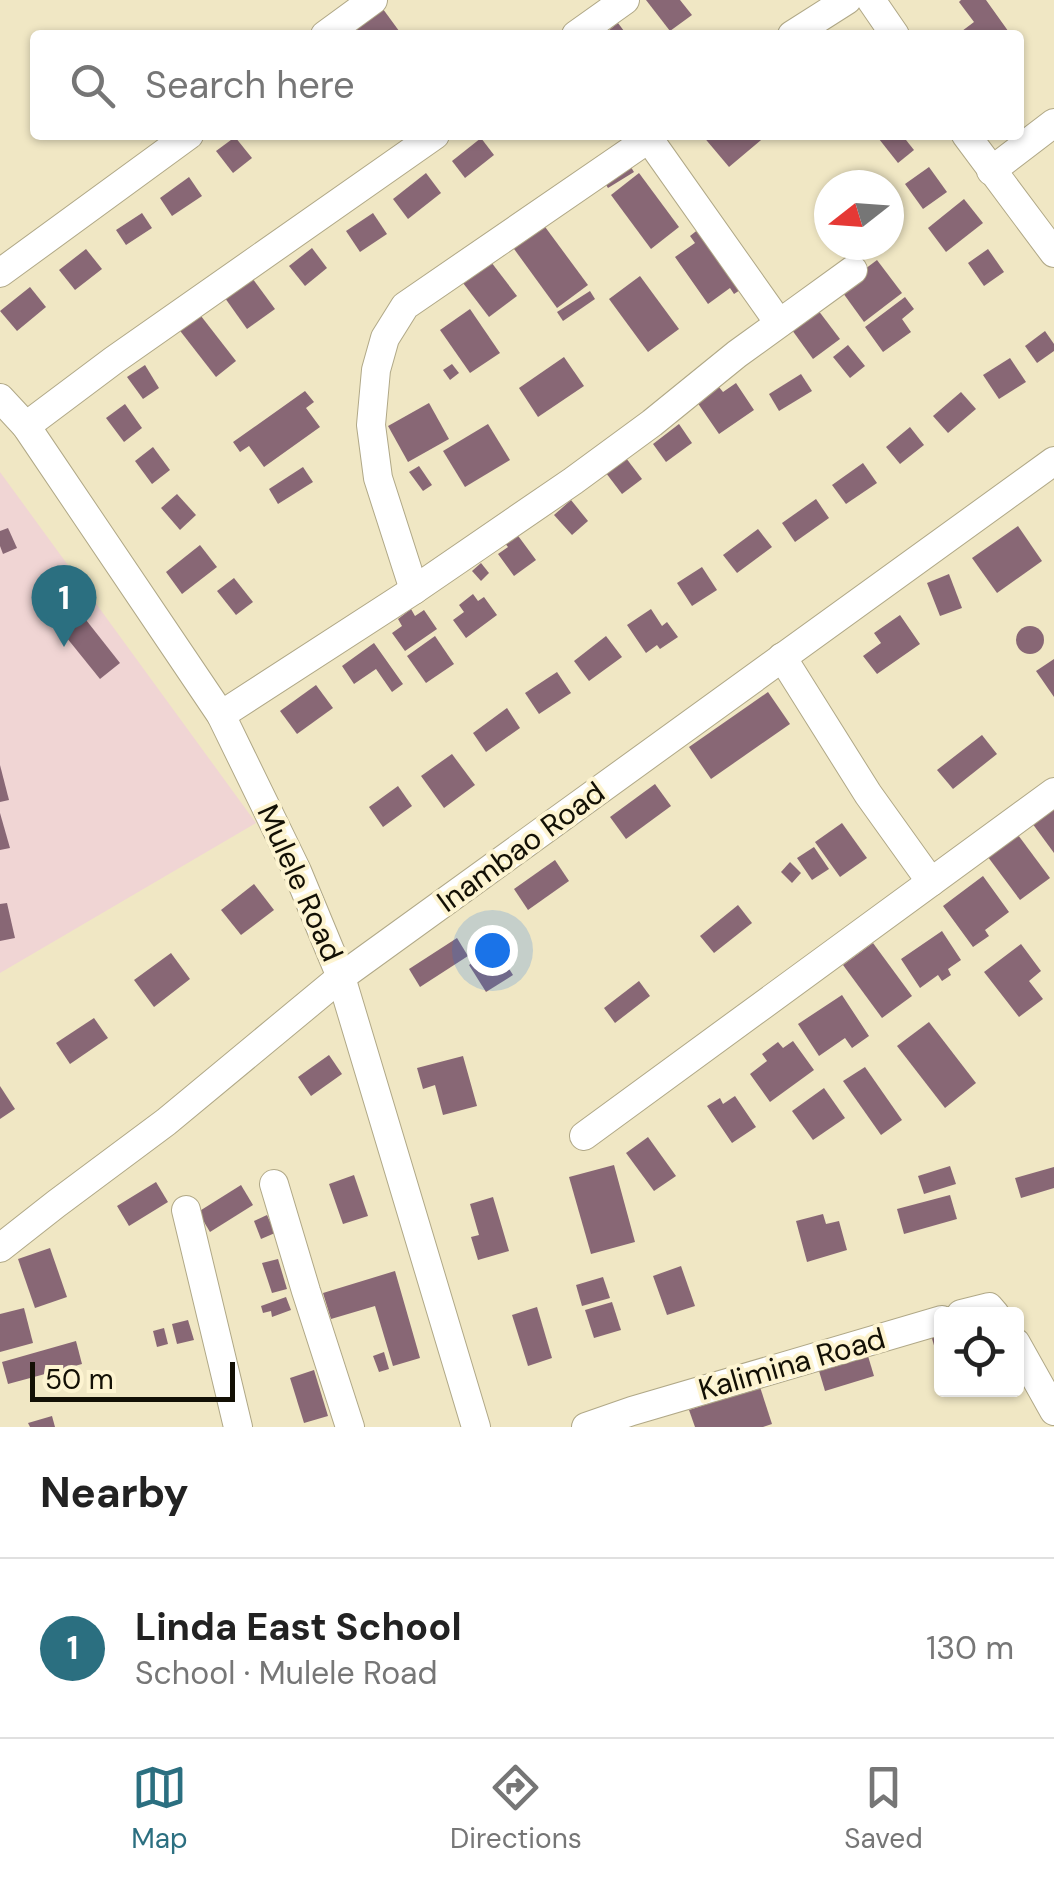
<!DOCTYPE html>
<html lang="en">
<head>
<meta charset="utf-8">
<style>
	body { margin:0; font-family:"DM Sans",sans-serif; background:#f6f6f6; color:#222 }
	.controls { position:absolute; right:30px; bottom:30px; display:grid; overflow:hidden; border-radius:10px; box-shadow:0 2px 8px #0004 }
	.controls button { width:90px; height:90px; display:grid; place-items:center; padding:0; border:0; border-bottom:2px solid #e0e0e0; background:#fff; color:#222; font:50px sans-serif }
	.compass { position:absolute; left:814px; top:170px; width:90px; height:90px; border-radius:50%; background:#fff; box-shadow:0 2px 8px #0004; rotate:253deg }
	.scale { position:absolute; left:30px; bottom:25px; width:205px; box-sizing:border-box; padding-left:10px; border:5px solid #131005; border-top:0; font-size:28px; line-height:35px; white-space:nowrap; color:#131005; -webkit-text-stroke:8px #fdf4d1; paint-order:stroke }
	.you { position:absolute; left:492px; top:950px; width:35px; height:35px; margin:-25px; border:8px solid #fff; border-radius:50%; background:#1a73e8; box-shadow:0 0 0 15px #1a73e833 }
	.badge { display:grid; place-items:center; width:65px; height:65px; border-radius:50%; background:#2b6f80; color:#fff; font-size:32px; font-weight:700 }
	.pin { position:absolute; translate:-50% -82px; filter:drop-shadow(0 2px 5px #0008) }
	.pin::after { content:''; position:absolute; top:52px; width:35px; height:30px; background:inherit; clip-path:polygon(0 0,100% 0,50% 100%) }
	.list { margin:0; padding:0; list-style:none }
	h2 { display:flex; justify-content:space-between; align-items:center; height:130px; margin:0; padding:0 40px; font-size:42px }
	h2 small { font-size:32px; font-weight:400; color:#767676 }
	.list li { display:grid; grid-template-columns:65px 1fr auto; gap:30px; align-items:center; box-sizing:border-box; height:180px; padding:0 40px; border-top:2px solid #e0e0e0 }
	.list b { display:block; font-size:38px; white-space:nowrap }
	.list p { margin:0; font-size:32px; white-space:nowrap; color:#767676 }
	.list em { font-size:32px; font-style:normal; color:#767676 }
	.icon { flex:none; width:55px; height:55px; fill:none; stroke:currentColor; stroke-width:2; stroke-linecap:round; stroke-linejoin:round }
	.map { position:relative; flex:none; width:1054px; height:1427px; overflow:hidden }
	.search { position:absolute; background:#fff; box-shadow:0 2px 8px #0004; left:30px; right:30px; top:30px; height:110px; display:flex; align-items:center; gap:25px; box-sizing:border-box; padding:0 35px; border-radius:10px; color:#767676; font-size:38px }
	.sheet { height:310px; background:#fff }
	nav { display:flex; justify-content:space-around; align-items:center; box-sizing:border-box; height:140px; border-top:2px solid #e0e0e0; background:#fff; font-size:28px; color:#767676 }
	nav a { display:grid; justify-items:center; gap:5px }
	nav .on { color:#2b6f80 }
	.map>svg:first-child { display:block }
	.education { fill:#f0d5d4 }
	.building { fill:#886775 }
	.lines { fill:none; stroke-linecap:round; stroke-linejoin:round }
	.minor-casing { stroke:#b0a887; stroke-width:30 }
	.minor { stroke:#fff; stroke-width:28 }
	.labels { text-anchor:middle; stroke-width:8; stroke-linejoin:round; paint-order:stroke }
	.street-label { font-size:30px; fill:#131005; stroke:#fdf4d1 }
</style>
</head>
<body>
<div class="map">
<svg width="1054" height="1427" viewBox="0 0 1054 1427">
	<rect width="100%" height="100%" fill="#f0e7c4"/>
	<polygon class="education" points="0,472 256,823 0,973"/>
	<g class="building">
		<polygon points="646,0 680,0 692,15 670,31"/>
		<polygon points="961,0 986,0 1011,35 965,35 962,31 974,22 959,2"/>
		<polygon points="383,9 402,35 348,35"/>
		<polygon points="618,23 627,35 603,35"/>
		<polygon points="702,135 767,135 729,167"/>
		<polygon points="884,135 902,135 914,150 898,163 879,139"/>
		<polygon points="235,137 252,158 233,173 216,151"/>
		<polygon points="481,138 494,155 465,178 452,161"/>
		<polygon points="626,159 634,172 608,188 600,175"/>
		<polygon points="929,167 947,192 923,209 905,184"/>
		<polygon points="426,173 441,193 408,219 393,199"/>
		<polygon points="639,173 679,227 651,249 611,195"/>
		<polygon points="189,177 202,196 172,216 160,198"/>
		<polygon points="964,199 983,223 946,252 928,228"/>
		<polygon points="142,213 152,228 126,245 116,230"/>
		<polygon points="373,213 387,234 360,252 346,231"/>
		<polygon points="540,220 588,285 557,308 509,242"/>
		<polygon points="700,228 743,288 734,294 730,288 708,304 675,257 695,243 690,236"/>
		<polygon points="312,248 327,268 305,286 289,266"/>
		<polygon points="86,249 102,269 75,290 59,270"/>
		<polygon points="988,249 1004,272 984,286 968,263"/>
		<polygon points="488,258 517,296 489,317 460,279"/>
		<polygon points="877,260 902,293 864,322 843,293 861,272"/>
		<polygon points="247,271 275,309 247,329 220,291"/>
		<polygon points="640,276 679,329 648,352 609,299"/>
		<polygon points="30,287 46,307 17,331 0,311"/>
		<polygon points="590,291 595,299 563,321 557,312"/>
		<polygon points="905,297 914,309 902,319 911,332 883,352 865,327"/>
		<polygon points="194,307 236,361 216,377 174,323"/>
		<polygon points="470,309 500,353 470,373 440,330"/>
		<polygon points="818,310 840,339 813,359 792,330"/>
		<polygon points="1045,331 1054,344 1054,351 1037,363 1025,346"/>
		<polygon points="848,345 865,366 850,378 833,357"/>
		<polygon points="564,357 584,386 538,417 519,388"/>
		<polygon points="1010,358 1026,382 999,399 983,375"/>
		<polygon points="452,364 459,373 450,380 443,370"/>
		<polygon points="145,365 159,388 143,399 127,377"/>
		<polygon points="801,374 812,391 779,411 769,394"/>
		<polygon points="736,383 754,410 719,434 697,402 719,387 723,392"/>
		<polygon points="305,391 314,402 306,408 320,427 264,467 249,446 240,452 233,442"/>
		<polygon points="961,392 976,409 948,433 933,416"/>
		<polygon points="429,403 449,439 408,462 388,426"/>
		<polygon points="125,404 142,428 124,442 106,418"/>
		<polygon points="488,424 510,460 465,487 443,451"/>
		<polygon points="679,424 692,443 666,462 653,444"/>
		<polygon points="910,427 924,445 900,464 886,447"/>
		<polygon points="153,447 170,470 152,484 135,461"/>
		<polygon points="626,458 642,479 622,494 606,473"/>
		<polygon points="863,463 877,483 846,504 832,485"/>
		<polygon points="419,466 432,485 423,491 409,472"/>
		<polygon points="303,467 313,482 278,504 269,489"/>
		<polygon points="177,494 196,515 180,530 161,508"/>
		<polygon points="816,499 829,518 795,542 782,523"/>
		<polygon points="571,500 588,521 572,535 554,515"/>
		<polygon points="1018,526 1042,561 997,593 972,558"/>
		<polygon points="8,528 17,548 3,554 0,546 0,531"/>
		<polygon points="758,529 772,547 737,573 723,555"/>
		<polygon points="516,533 536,560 514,576 498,554 508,547 504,542"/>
		<polygon points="200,545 217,567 182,594 166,572"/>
		<polygon points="481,563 489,573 481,581 472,571"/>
		<polygon points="702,567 717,590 692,606 677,583"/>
		<polygon points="949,574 962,608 940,616 927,583"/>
		<polygon points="234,578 253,602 236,615 217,591"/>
		<polygon points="473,594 478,601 484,597 497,615 466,638 453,620 464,612 459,605"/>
		<polygon points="75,606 120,663 100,679 54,622"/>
		<polygon points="411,609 415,616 424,610 437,629 405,651 392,633 402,626 398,619"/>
		<polygon points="651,609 662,626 667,622 678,637 660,649 657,645 646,653 627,625"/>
		<polygon points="900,615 920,644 877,674 863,656 881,643 874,633"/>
		<circle cx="1030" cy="640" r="14"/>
		<polygon points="435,636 454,664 426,683 407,656"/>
		<polygon points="606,636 622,657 589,681 574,661"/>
		<polygon points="374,643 403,684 392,692 376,669 354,684 342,666"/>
		<polygon points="1054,659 1054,697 1036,671"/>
		<polygon points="557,672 571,693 539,714 525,693"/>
		<polygon points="316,685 333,708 297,734 280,711"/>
		<polygon points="768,692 790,724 711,779 689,747"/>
		<polygon points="507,708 520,728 486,752 473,733"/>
		<polygon points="982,735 997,754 953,789 937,770"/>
		<polygon points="452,754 475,785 444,808 421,776"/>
		<polygon points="0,765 9,800 0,802"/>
		<polygon points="655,784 671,806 626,839 610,817"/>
		<polygon points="398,786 412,806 383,827 369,807"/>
		<polygon points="1054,807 1054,853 1032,823"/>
		<polygon points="0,813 10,848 0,850"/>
		<polygon points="842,823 867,858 840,877 815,842"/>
		<polygon points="1012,827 1050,878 1020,900 982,849"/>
		<polygon points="814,847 829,869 812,880 797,858"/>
		<polygon points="555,860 569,881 528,910 514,889"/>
		<polygon points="790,862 801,873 792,883 781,872"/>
		<polygon points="983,876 1009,912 985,930 989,936 973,947 943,906"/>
		<polygon points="254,884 274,910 241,935 221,910"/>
		<polygon points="7,903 15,938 0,941 0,904"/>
		<polygon points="738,905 752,923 714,953 700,936"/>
		<polygon points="942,931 961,960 948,969 951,975 942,981 938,975 920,988 901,959"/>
		<polygon points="457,938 468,956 420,987 409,969"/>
		<polygon points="873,943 912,996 882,1018 843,965"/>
		<polygon points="1021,944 1041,971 1029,981 1043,999 1019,1017 984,972"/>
		<polygon points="496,948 513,975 486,992 469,965"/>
		<polygon points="171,953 190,979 154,1007 134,980"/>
		<polygon points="639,981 650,996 615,1023 604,1008"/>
		<polygon points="842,995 869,1036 852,1048 845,1038 819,1056 798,1024"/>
		<polygon points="94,1018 108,1038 70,1064 56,1043"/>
		<polygon points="929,1022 976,1083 945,1108 897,1046"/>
		<polygon points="793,1041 814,1070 770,1102 750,1074 767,1061 762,1054 778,1042 783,1048"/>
		<polygon points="329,1055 342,1074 311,1096 298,1077"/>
		<polygon points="463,1056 477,1106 443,1115 435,1085 423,1089 417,1068"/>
		<polygon points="865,1067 902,1120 881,1135 843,1081"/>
		<polygon points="0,1086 15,1109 0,1119"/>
		<polygon points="824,1088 845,1118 813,1140 792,1111"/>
		<polygon points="735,1096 756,1127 732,1143 707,1106 720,1098 723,1104"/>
		<polygon points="648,1137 676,1176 654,1191 626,1153"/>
		<polygon points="614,1165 635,1242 591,1254 569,1177"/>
		<polygon points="950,1166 956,1184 924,1194 918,1176"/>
		<polygon points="1054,1167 1054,1188 1021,1198 1015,1178"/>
		<polygon points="354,1175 368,1216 343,1224 329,1184"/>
		<polygon points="156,1182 168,1202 129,1226 117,1206"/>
		<polygon points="241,1185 253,1205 210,1232 198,1212"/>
		<polygon points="950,1195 957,1219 904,1234 897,1209"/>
		<polygon points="493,1197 509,1251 478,1260 471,1237 479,1235 470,1204"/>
		<polygon points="823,1214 826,1224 839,1221 847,1250 807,1262 796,1221"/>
		<polygon points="267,1215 275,1233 261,1239 254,1221"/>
		<polygon points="50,1248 67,1297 35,1308 18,1259"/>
		<polygon points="278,1259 287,1289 272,1293 262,1263"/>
		<polygon points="681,1266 695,1306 667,1315 653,1276"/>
		<polygon points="395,1271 420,1358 393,1366 375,1306 331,1319 323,1293"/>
		<polygon points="603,1277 610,1298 582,1306 576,1285"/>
		<polygon points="286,1297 291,1310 272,1317 271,1311 263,1313 261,1306"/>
		<polygon points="612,1302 621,1330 594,1338 585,1310"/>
		<polygon points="537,1307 552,1358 528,1366 512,1315"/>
		<polygon points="24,1308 33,1343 0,1352 0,1314"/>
		<polygon points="188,1320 194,1340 177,1344 172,1324"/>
		<polygon points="164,1328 168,1344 157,1347 153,1331"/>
		<polygon points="942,1332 942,1355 937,1356 931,1335"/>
		<polygon points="76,1341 82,1364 8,1384 2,1362"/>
		<polygon points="384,1352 389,1369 379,1372 373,1356"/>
		<polygon points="868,1356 874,1376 825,1391 819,1371"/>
		<polygon points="314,1370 328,1416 304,1423 290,1378"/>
		<polygon points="760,1387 772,1424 763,1427 695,1427 689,1410"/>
		<polygon points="52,1416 55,1427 30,1427 28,1423"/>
	</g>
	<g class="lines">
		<g class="minor-casing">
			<g id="minor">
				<polyline points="871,0 895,35"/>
				<polyline points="325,35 373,0"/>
				<polyline points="576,35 625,0"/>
				<polyline points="792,35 847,0"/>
				<polyline points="966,135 1054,253"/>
				<polyline points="649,139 779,323"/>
				<polyline points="991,171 1054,123"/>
				<polyline points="0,273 189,135"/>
				<polyline points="0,398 26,426 221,715 297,871 341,977 476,1427"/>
				<polyline points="26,426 114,360 435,135"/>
				<polyline points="414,590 378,478 371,425 376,370 385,338 405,306 654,135"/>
				<polyline points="782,657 868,794 931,882"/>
				<polyline points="221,715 414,590 573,481 652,423 737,354 853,270"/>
				<polyline points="584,1136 1054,792"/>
				<polyline points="274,1184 306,1291 350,1427"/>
				<polyline points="186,1210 238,1427"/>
				<polyline points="0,1248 56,1204 166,1122 341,977 1054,461"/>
				<polyline points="961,1314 989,1307 995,1314"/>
				<polyline points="1016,1343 1054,1411"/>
				<polyline points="586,1427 632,1411 942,1320"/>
			</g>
		</g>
		<use href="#minor" class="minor"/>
	</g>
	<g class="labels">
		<g class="street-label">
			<text transform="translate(521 847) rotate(-36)" y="10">Inambao Road</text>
			<text transform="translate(300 883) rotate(66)" y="10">Mulele Road</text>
			<text transform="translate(792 1364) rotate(-16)" y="10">Kalimina Road</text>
		</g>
	</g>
</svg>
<div class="controls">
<button><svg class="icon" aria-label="locate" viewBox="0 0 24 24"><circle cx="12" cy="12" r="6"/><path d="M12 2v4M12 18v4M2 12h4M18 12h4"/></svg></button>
</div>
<svg class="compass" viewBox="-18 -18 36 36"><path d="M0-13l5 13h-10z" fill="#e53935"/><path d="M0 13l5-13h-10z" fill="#767676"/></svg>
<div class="scale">50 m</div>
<div class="you"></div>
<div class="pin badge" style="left:64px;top:647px">1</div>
<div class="search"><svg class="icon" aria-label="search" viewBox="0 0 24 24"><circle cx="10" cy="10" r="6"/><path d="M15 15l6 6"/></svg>Search here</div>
</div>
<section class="sheet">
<h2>Nearby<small></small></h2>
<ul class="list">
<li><span class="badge">1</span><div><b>Linda East School</b><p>School · Mulele Road</p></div><em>130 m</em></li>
</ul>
</section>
<nav>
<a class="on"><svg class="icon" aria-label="map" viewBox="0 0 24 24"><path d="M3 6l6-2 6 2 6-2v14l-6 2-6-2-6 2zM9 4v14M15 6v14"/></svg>Map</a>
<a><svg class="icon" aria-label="directions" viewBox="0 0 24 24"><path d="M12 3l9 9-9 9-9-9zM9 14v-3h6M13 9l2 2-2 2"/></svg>Directions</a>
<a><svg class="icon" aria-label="saved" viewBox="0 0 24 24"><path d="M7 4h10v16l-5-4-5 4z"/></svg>Saved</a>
</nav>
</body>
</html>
